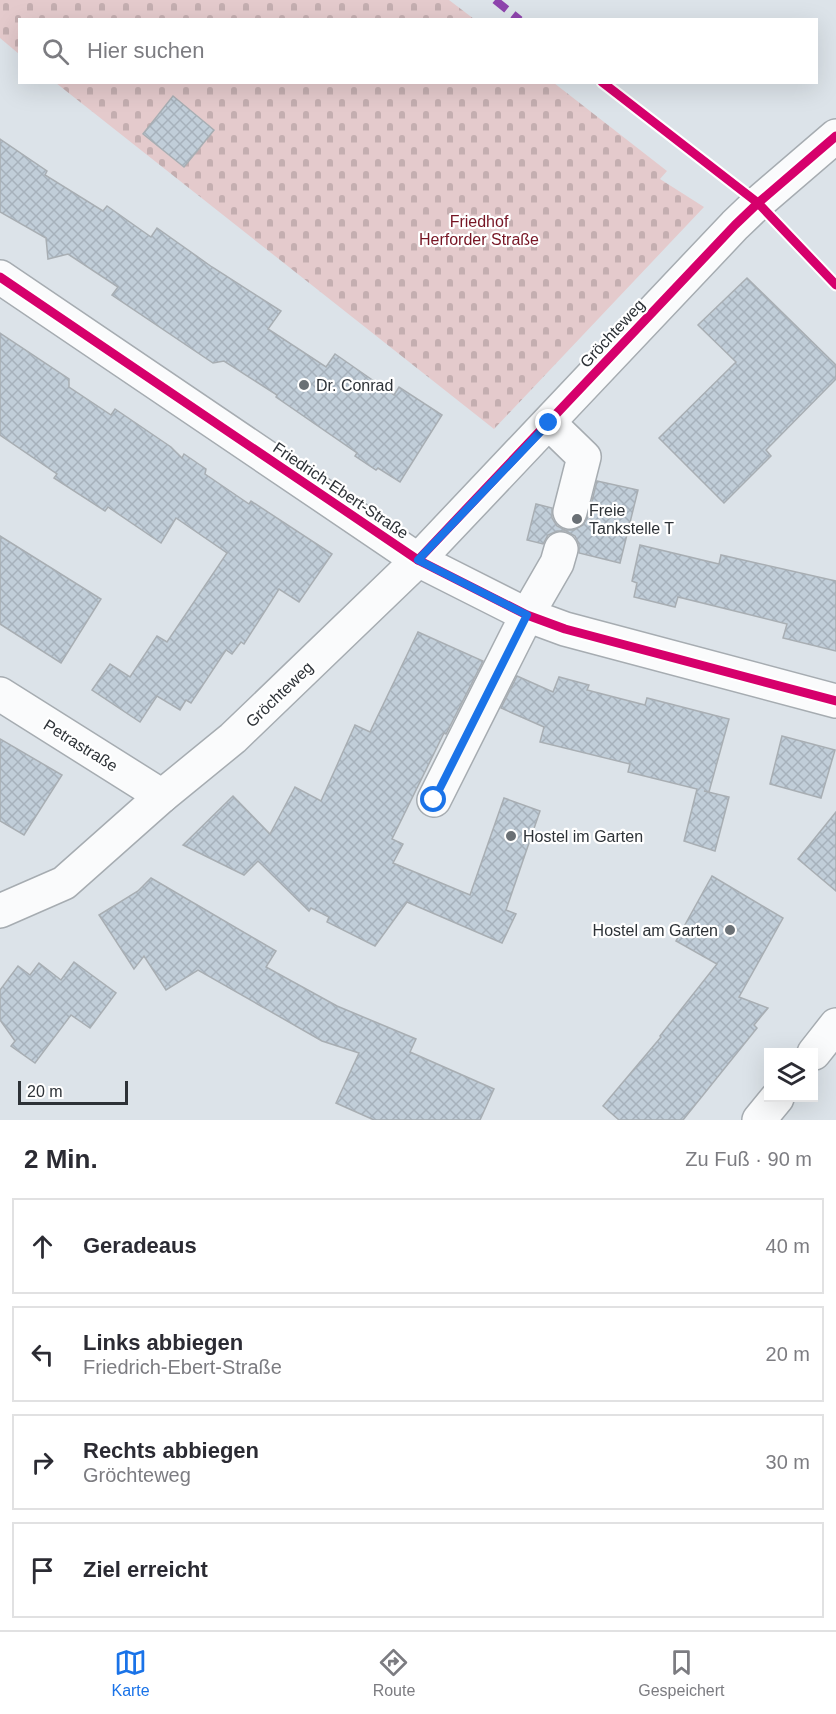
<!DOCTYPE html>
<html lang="de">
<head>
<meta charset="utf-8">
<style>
	body { margin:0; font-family:Arial,sans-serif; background:#f7f7f7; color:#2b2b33 }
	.controls { position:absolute; right:18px; bottom:18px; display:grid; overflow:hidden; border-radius:0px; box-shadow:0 6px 24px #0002 }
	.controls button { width:54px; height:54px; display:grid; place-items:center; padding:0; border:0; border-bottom:2px solid #e1e1e2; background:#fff; color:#2b2b33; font:30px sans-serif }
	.scale { position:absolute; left:18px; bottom:15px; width:110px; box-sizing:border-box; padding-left:6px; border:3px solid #2d3237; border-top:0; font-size:16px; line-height:21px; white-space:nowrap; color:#2d3237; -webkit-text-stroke:4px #fff; paint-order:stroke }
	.stop { position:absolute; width:18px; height:18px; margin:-14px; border:4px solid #1a73e8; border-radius:50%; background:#fff }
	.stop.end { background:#1a73e8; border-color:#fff; box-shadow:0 2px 6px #0008 }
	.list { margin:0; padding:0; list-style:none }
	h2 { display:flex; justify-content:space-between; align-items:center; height:78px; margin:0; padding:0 24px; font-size:26px }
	h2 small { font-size:20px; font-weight:400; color:#7c7c81 }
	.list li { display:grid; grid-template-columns:39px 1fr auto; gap:18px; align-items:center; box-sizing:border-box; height:96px; margin:0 12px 12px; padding:0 12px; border:2px solid #e1e1e2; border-radius:0px }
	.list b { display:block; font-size:22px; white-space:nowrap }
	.list p { margin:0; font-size:20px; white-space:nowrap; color:#7c7c81 }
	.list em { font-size:20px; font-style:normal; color:#7c7c81 }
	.icon { flex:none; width:33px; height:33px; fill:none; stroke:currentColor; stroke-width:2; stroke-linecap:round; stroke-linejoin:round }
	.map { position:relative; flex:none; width:836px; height:1120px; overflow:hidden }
	.search { position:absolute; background:#fff; box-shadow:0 6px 24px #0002; left:18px; right:18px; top:18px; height:66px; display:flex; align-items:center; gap:15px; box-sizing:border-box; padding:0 21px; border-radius:0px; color:#7c7c81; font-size:22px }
	.sheet { height:510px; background:#fff }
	nav { display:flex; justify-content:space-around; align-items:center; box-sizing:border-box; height:84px; border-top:2px solid #e1e1e2; background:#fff; font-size:16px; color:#7c7c81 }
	nav a { display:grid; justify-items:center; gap:3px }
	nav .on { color:#1a73e8 }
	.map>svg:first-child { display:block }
	.cemetery { fill:url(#cemetery-stones) }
	.building { fill:url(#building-cross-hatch); stroke:#a8aeb3; stroke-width:1.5 }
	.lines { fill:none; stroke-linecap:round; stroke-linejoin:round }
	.minor-casing { stroke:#a6acb1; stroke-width:36 }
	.minor { stroke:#fafbfc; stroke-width:33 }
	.quiet { stroke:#8e44ad; stroke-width:8; stroke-dasharray:15 8; stroke-linecap:butt }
	.cycleway-casing { stroke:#fff; stroke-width:13 }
	.cycleway { stroke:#d6006c; stroke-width:9 }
	.route { stroke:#1a73e8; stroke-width:8 }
	.poi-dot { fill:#6a7075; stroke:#fff; stroke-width:2 }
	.labels { text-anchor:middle; stroke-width:4.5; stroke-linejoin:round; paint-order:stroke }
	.park-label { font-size:16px; fill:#771524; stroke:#fff }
	.street-label { font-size:16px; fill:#2d3237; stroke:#fff }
	.poi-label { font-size:16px; fill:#2d3237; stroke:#fff; text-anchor:start }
</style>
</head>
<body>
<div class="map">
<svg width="836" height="1120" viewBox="0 0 836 1120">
	<defs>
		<pattern id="cemetery-stones" width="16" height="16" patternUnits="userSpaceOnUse" patternTransform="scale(1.5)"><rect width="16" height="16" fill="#e4cacc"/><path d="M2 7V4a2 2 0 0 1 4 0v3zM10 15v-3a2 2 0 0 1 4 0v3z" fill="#c4aeb0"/></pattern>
		<pattern id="building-cross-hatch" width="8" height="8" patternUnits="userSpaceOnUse" patternTransform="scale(1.5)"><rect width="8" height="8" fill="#c1ced9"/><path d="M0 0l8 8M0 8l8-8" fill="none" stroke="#a6b1bb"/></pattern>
	</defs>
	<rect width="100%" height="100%" fill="#dce3e9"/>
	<g class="cemetery">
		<polygon points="0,0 449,0 474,19 20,20 19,54 0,38"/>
		<polygon points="56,83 554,83 667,171 660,179 704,207 494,429"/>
	</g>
	<g class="building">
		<polygon points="173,96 214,130 184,167 143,134"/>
		<polygon points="0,139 47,171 45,175 103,211 107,206 151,237 157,228 212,267 281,311 268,329 326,367 335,354 394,395 399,387 442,415 400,482 378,468 376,470 355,456 357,453 276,397 277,395 224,361 213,363 112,295 118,287 68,254 48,259 46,238 0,212"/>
		<polygon points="747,278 836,365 836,379 766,450 771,456 724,503 659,438 736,362 698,325"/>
		<polygon points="0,333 69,379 69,387 111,415 115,409 171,447 182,458 184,454 206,469 205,474 249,504 251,501 332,554 299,602 279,589 244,644 241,642 232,654 226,650 191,703 186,700 180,710 157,696 140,722 92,690 110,664 130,677 157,636 167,642 227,553 176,518 161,543 108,507 105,511 54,478 57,474 0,435"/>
		<polygon points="597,481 638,490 620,563 579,553 579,544 575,536 566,531 557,531 548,535 543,544 527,540 536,504 552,508 552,518 557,526 565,530 574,530 583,525 588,517"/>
		<polygon points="0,536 101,599 61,663 0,624"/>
		<polygon points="640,545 719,564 721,555 836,581 836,651 783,638 787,624 678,597 675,607 634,597 637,583 632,581"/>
		<polygon points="418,632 483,661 446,734 444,733 392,839 403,844 393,863 470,895 504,798 540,811 506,910 516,914 502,943 407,902 375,946 327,922 329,917 311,908 309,911 258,861 244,875 183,845 233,796 270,834 295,787 321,801 355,725 370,732"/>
		<polygon points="517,676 553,692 559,677 589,685 587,690 645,705 647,698 729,719 709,792 704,791 729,797 715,851 684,841 697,789 628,772 630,764 540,742 544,727 501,708"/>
		<polygon points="782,736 835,750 821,798 770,784"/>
		<polygon points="0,739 62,775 24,835 0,821"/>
		<polygon points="836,812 836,891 798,859"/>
		<polygon points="712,876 783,918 739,997 768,1008 754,1025 757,1028 683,1120 619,1120 603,1106 661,1037 660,1036 717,964 676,941"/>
		<polygon points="151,878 276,951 266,967 337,1006 416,1039 410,1052 494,1089 480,1120 374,1120 336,1103 359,1053 322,1041 198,970 166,990 144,956 134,969 99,915 138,891"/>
		<polygon points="74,962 116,993 90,1028 71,1015 35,1063 11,1046 15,1041 0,1020 0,990 18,966 30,975 39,963 61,980"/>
	</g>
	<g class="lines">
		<g class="minor-casing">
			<g id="minor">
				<polyline points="0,277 418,560 527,615 565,629 836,701"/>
				<polyline points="549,423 584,457 570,512"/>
				<polyline points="0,694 162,796"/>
				<polyline points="434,800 527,615 557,563 561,549"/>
				<polyline points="0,911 64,883 162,796 233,738 418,560 735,225 758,203 836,136"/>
				<polyline points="814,1053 836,1025"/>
				<polyline points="759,1120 777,1098"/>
			</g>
		</g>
		<use href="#minor" class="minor"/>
		<polyline class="quiet" points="495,0 520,20"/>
		<g class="cycleway-casing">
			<g id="cycleway">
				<polyline points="602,82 758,203 836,285"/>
				<polyline points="0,277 418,560 527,615 565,629 836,701"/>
				<polyline points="418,560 735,225 758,203 836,136"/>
			</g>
		</g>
		<use href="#cycleway" class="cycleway"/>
	</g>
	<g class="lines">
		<polyline class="route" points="434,800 527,615 418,560 549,423"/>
	</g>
	<g class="poi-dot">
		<circle cx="304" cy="385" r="6"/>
		<circle cx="577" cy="519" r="6"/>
		<circle cx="511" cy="836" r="6"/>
		<circle cx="730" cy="930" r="6"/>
	</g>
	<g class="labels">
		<g class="park-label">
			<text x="479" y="227">Friedhof<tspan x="479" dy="18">Herforder Straße</tspan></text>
		</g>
		<g class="street-label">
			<text transform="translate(612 333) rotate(-47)" y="6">Gröchteweg</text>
			<text transform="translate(341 490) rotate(34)" y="6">Friedrich-Ebert-Straße</text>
			<text transform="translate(279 694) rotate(-44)" y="6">Gröchteweg</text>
			<text transform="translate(81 745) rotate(32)" y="6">Petrastraße</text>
		</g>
		<g class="poi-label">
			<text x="316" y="391">Dr. Conrad</text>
			<text x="589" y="516">Freie<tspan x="589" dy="18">Tankstelle T</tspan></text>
			<text x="523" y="842">Hostel im Garten</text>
			<text x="718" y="936" text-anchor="end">Hostel am Garten</text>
		</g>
	</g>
</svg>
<div class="controls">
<button><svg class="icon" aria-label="layers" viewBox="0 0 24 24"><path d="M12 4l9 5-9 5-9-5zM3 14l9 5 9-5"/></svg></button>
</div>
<div class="scale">20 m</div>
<div class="stop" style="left:434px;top:800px"></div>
<div class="stop end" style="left:549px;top:423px"></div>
<div class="search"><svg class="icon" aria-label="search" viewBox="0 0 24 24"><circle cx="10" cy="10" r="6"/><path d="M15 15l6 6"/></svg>Hier suchen</div>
</div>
<section class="sheet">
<h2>2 Min.<small>Zu Fuß · 90 m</small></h2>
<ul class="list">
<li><svg class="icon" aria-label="ahead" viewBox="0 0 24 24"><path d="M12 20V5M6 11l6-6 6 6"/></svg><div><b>Geradeaus</b></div><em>40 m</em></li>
<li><svg class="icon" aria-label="left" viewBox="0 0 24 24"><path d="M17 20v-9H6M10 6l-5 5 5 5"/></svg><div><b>Links abbiegen</b><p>Friedrich-Ebert-Straße</p></div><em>20 m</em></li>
<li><svg class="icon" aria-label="right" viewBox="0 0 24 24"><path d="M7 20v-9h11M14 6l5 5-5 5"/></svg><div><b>Rechts abbiegen</b><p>Gröchteweg</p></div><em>30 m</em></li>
<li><svg class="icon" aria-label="arrive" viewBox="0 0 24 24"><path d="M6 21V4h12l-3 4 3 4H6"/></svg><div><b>Ziel erreicht</b></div></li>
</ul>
</section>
<nav>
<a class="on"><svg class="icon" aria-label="map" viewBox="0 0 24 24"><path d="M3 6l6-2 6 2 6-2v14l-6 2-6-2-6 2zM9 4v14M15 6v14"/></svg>Karte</a>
<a><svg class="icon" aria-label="directions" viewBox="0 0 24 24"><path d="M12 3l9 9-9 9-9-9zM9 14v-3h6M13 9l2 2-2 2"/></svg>Route</a>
<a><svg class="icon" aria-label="saved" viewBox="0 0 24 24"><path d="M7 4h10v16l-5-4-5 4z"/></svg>Gespeichert</a>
</nav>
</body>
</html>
